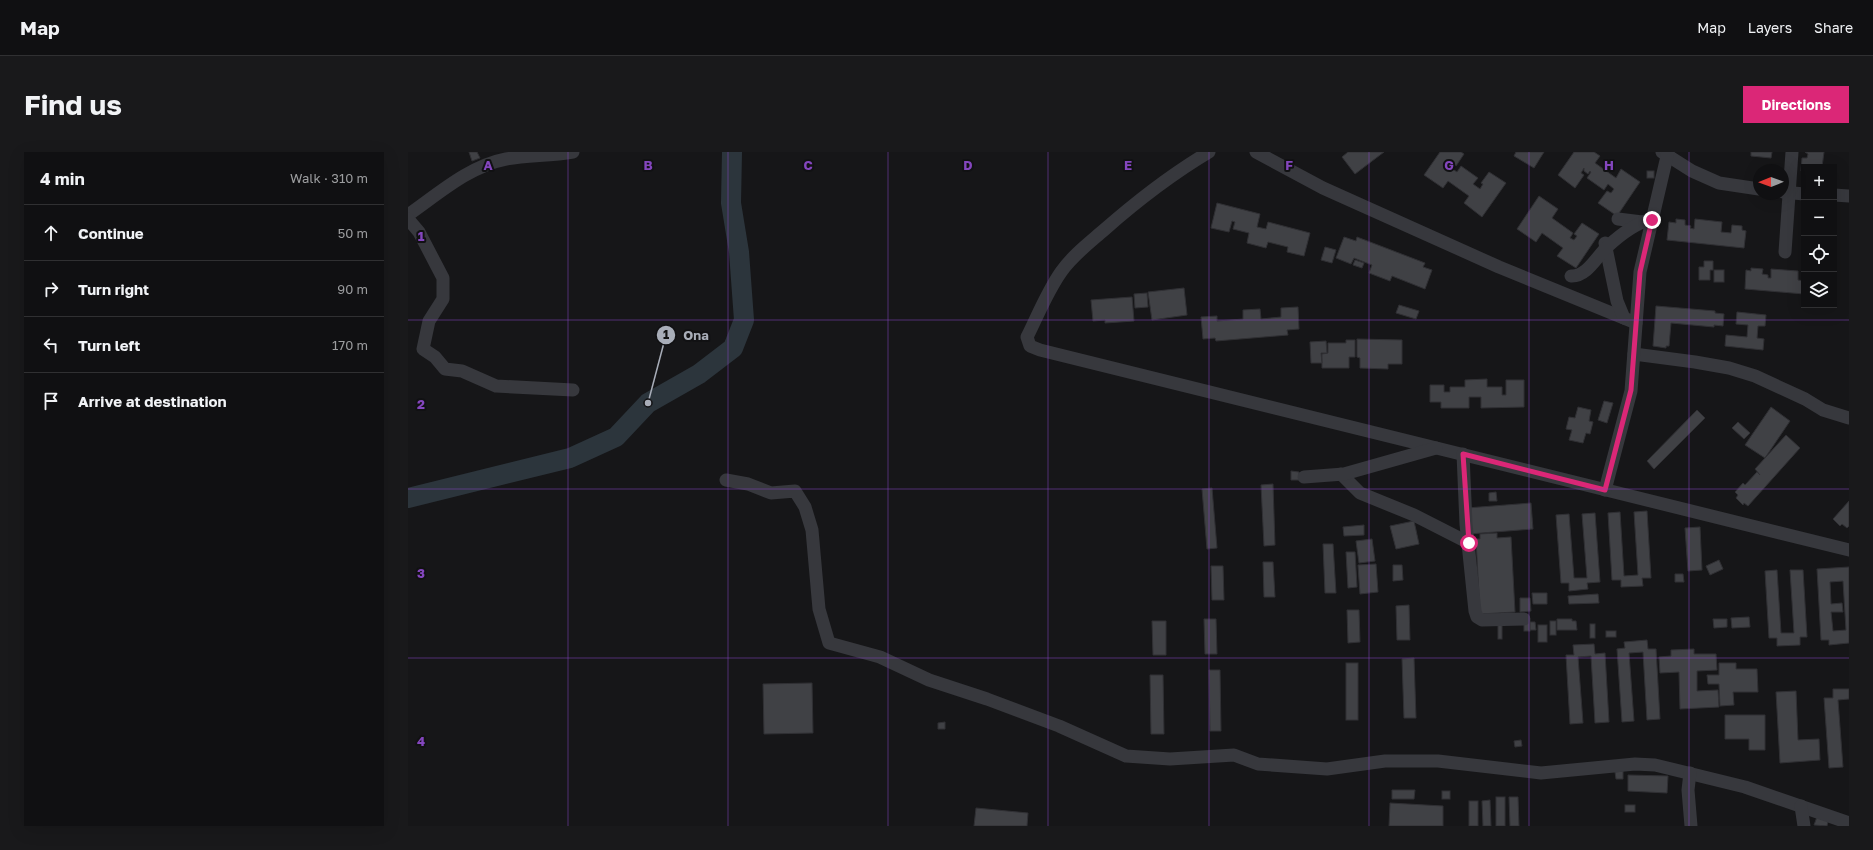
<!DOCTYPE html>
<html lang="en">
<head>
<meta charset="utf-8">
<style>
	body { margin:0; font-family:"Golos Text",sans-serif; background:#19191b; color:#f1f3f6 }
	.controls { position:absolute; right:12px; top:12px; display:grid; overflow:hidden; border-radius:0px; box-shadow:0 4px 16px #0002 }
	.controls button { width:36px; height:36px; display:grid; place-items:center; padding:0; border:0; border-bottom:1px solid #303032; background:#101012; color:#f1f3f6; font:20px sans-serif }
	.compass { position:absolute; left:1345px; top:12px; width:36px; height:36px; border-radius:50%; background:#101012; box-shadow:0 4px 16px #0002; rotate:269deg }
	.stop { position:absolute; width:12px; height:12px; margin:-9px; border:3px solid #db2777; border-radius:50%; background:#fff }
	.stop.end { background:#db2777; border-color:#fff; box-shadow:0 1px 4px #0008 }
	.list { margin:0; padding:0; list-style:none }
	h2 { display:flex; justify-content:space-between; align-items:center; height:52px; margin:0; padding:0 16px; font-size:17px }
	h2 small { font-size:13px; font-weight:400; color:#9c9d9f }
	.list li { display:grid; grid-template-columns:26px 1fr auto; gap:12px; align-items:center; box-sizing:border-box; height:56px; padding:0 16px; border-top:1px solid #303032 }
	.list b { display:block; font-size:15px; white-space:nowrap }
	.list em { font-size:13px; font-style:normal; color:#9c9d9f }
	.icon { flex:none; width:22px; height:22px; fill:none; stroke:currentColor; stroke-width:2; stroke-linecap:round; stroke-linejoin:round }
	.map { position:relative; flex:none; width:1441px; height:674px; overflow:hidden; border-radius:0px }
	header { display:flex; align-items:center; gap:24px; box-sizing:border-box; height:56px; padding:0 20px; background:#101012; border-bottom:1px solid #303032 }
	header strong { font-size:19px }
	nav { display:flex; gap:22px; margin-inline-start:auto; font-size:14px }
	.intro { display:flex; align-items:center; justify-content:space-between; box-sizing:border-box; height:96px; padding:0 24px }
	h1 { margin:0; font-size:28px }
	.button { padding:10px 18px; border-radius:0px; background:#db2777; color:#fff; font-size:14px; font-weight:700 }
	main { display:flex; gap:24px; padding:0 24px }
	aside { flex:1; background:#101012; border-radius:0px; box-shadow:0 4px 16px #0002 }
	.map>svg:first-child { display:block }
	.lines { fill:none; stroke-linecap:round; stroke-linejoin:round }
	.river { stroke:#2c353c; stroke-width:20 }
	.building { fill:#404145; stroke:#303034; fill-rule:evenodd }
	.minor { stroke:#37383d; stroke-width:13 }
	.route { stroke:#db2777; stroke-width:5 }
	.grid { fill:none; stroke:#8446be; stroke-width:1; stroke-opacity:0.55 }
	.grid-label { font-size:13px; text-anchor:middle; font-weight:bold; fill:#8446be; stroke:#111113; stroke-width:4; stroke-linejoin:round; paint-order:stroke }
	.leader { fill:none; stroke:#a8adb8; stroke-width:1.5 }
	.callout-dot { fill:#a8adb8; stroke:#111113; stroke-width:1.5 }
	.mark-label { font-size:12px; text-anchor:middle; font-weight:bold; fill:#111 }
	.callout-label { font-size:13px; text-anchor:middle; font-weight:bold; fill:#a8adb8; stroke:#111113; stroke-width:4; stroke-linejoin:round; paint-order:stroke }
</style>
</head>
<body>
<header>
<strong>Map</strong>
<nav><a>Map</a><a>Layers</a><a>Share</a></nav>
</header>
<div class="intro"><h1>Find us</h1><a class="button">Directions</a></div>
<main>
<aside>
<h2>4 min<small>Walk · 310 m</small></h2>
<ul class="list">
<li><svg class="icon" aria-label="ahead" viewBox="0 0 24 24"><path d="M12 20V5M6 11l6-6 6 6"/></svg><div><b>Continue</b></div><em>50 m</em></li>
<li><svg class="icon" aria-label="right" viewBox="0 0 24 24"><path d="M7 20v-9h11M14 6l5 5-5 5"/></svg><div><b>Turn right</b></div><em>90 m</em></li>
<li><svg class="icon" aria-label="left" viewBox="0 0 24 24"><path d="M17 20v-9H6M10 6l-5 5 5 5"/></svg><div><b>Turn left</b></div><em>170 m</em></li>
<li><svg class="icon" aria-label="arrive" viewBox="0 0 24 24"><path d="M6 21V4h12l-3 4 3 4H6"/></svg><div><b>Arrive at destination</b></div></li>
</ul>
</aside>
<div class="map">
<svg width="1441" height="674" viewBox="0 0 1441 674">
	<rect width="100%" height="100%" fill="#161618"/>
	<g class="lines">
		<polyline class="river" points="0,346 162,306 208,285 240,251 291,222 325,196 336,168 331,100 323,51 324,0"/>
	</g>
	<g class="building">
		<polygon points="61,0 69,0 72,6 64,9"/>
		<polygon points="940,0 976,0 947,22 934,5"/>
		<polygon points="1032,0 1053,0 1056,2 1048,14 1046,12 1043,16 1049,20 1053,14 1070,26 1065,32 1072,37 1075,32 1073,31 1081,20 1098,31 1074,65 1056,51 1061,44 1040,29 1035,36 1016,23"/>
		<polygon points="1108,0 1136,0 1126,16 1106,4"/>
		<polygon points="1166,0 1186,0 1192,4 1187,11 1208,26 1213,17 1232,30 1209,64 1190,51 1199,39 1203,41 1206,37 1200,32 1196,38 1179,26 1183,20 1182,19 1180,22 1176,19 1176,16 1173,21 1176,23 1167,36 1150,23"/>
		<polygon points="1343,0 1364,0 1363,6 1343,4"/>
		<polygon points="1397,0 1416,0 1414,15 1396,15 1396,19 1393,19 1394,6 1399,6 1400,2"/>
		<rect x="1239" y="19" width="7" height="7"/>
		<polygon points="1131,44 1150,57 1144,66 1165,81 1162,86 1166,88 1169,84 1166,82 1174,71 1191,82 1168,116 1149,104 1155,96 1134,81 1128,90 1109,77"/>
		<polygon points="809,51 852,62 849,75 858,77 860,70 902,81 896,104 879,100 880,95 860,90 858,96 839,91 841,81 825,77 827,70 824,69 821,80 803,76"/>
		<polygon points="1268,67 1277,68 1277,73 1283,74 1282,76 1286,77 1287,67 1314,70 1313,80 1323,81 1324,73 1334,74 1334,78 1338,79 1336,96 1259,88 1261,70 1268,71"/>
		<polygon points="936,85 948,89 949,85 1017,111 1015,115 1024,118 1017,137 984,124 982,129 961,121 964,113 946,106 943,112 928,106"/>
		<polygon points="917,95 928,98 924,111 913,108"/>
		<polygon points="947,108 956,111 954,116 945,113"/>
		<polygon points="1296,109 1305,109 1305,118 1302,118 1302,128 1291,128 1291,115 1296,115"/>
		<polygon points="1343,116 1355,117 1354,122 1360,123 1360,126 1363,126 1363,117 1390,119 1390,128 1396,129 1396,142 1337,137 1338,118 1343,119"/>
		<rect x="1306" y="118" width="10" height="12"/>
		<polygon points="776,136 779,163 744,168 740,140"/>
		<polygon points="739,141 740,155 727,156 726,142"/>
		<polygon points="724,145 726,169 697,171 697,168 685,169 683,148"/>
		<polygon points="991,153 1011,159 1008,167 988,161"/>
		<polygon points="1248,154 1307,159 1307,161 1316,162 1315,174 1306,173 1306,175 1263,171 1261,194 1258,194 1258,196 1245,194"/>
		<polygon points="890,155 891,177 879,178 880,183 808,189 807,186 795,187 793,165 809,164 809,169 835,167 835,158 852,157 853,167 873,165 873,156"/>
		<polygon points="1329,160 1358,163 1357,174 1350,174 1349,186 1356,187 1355,198 1317,194 1318,183 1339,185 1340,173 1328,172"/>
		<polygon points="949,187 994,188 994,212 980,212 980,217 952,216 952,206 949,205"/>
		<polygon points="938,188 947,188 947,205 941,205 941,216 914,216 914,202 920,201 920,191 938,191"/>
		<polygon points="918,189 919,201 913,201 914,211 903,211 902,190"/>
		<polygon points="1079,227 1079,235 1094,235 1094,243 1098,243 1098,228 1116,228 1116,255 1073,256 1073,245 1061,245 1061,256 1033,256 1033,250 1022,250 1022,233 1036,233 1036,240 1042,240 1042,235 1057,235 1057,228"/>
		<polygon points="1196,249 1205,251 1199,271 1190,268"/>
		<polygon points="1170,255 1183,258 1181,269 1185,270 1182,282 1178,281 1175,291 1161,288 1164,278 1158,277 1161,265 1167,266"/>
		<polygon points="1363,255 1382,269 1357,306 1337,293"/>
		<polygon points="1289,258 1297,266 1246,317 1239,309"/>
		<polygon points="1330,270 1342,281 1336,287 1324,276"/>
		<polygon points="1378,283 1392,296 1340,354 1336,351 1335,353 1328,346 1330,343 1327,340 1335,331 1337,333 1349,320 1352,323 1347,317"/>
		<polygon points="883,319 891,320 891,328 883,328"/>
		<polygon points="865,332 867,393 856,394 853,333"/>
		<polygon points="804,336 809,396 799,397 794,337"/>
		<polygon points="1088,340 1089,349 1081,349 1081,341"/>
		<polygon points="1441,349 1441,374 1439,376 1434,372 1432,374 1425,367"/>
		<polygon points="1123,351 1125,377 1061,382 1059,356"/>
		<polygon points="1239,359 1243,426 1234,426 1235,434 1213,435 1213,428 1204,428 1200,361 1212,360 1216,424 1230,423 1226,360"/>
		<polygon points="1187,361 1192,430 1179,431 1180,437 1161,439 1161,431 1153,431 1148,363 1161,362 1166,426 1179,426 1174,362"/>
		<polygon points="1006,369 1011,392 988,397 982,374"/>
		<polygon points="956,373 956,383 936,384 935,375"/>
		<polygon points="1292,375 1294,418 1280,419 1277,376"/>
		<polygon points="1089,381 1089,386 1103,385 1107,460 1072,462 1068,387 1072,387 1072,382"/>
		<polygon points="964,387 967,409 951,411 948,389"/>
		<polygon points="915,392 925,392 928,441 917,441"/>
		<polygon points="938,400 947,400 949,435 940,436"/>
		<polygon points="1311,408 1315,417 1302,423 1298,414"/>
		<polygon points="855,410 865,410 867,445 856,445"/>
		<polygon points="968,412 970,440 952,442 950,413"/>
		<polygon points="985,413 994,413 995,428 985,429"/>
		<polygon points="803,414 815,414 816,448 804,448"/>
		<path d="M1441 415V491L1421 493V488H1413L1409 417ZM1435 429 1438 478 1425 479 1423 460H1435L1434 451 1423 452 1422 430Z"/>
		<polygon points="1369,418 1373,481 1386,481 1382,418 1395,418 1399,485 1392,485 1392,493 1369,494 1369,486 1361,486 1357,419"/>
		<polygon points="1267,422 1275,422 1276,430 1267,430"/>
		<polygon points="1124,441 1139,441 1139,452 1125,452"/>
		<polygon points="1190,442 1191,451 1161,452 1160,444"/>
		<polygon points="1112,446 1122,446 1123,459 1112,460"/>
		<polygon points="1001,453 1002,488 989,488 988,454"/>
		<polygon points="939,458 951,458 952,490 940,491"/>
		<polygon points="1341,465 1342,475 1324,476 1323,466"/>
		<polygon points="796,467 808,467 809,502 797,502"/>
		<polygon points="1149,467 1164,467 1164,469 1168,469 1169,478 1149,478"/>
		<polygon points="1305,467 1319,467 1319,475 1306,476"/>
		<polygon points="744,469 758,469 758,503 745,503"/>
		<rect x="1116" y="469" width="6" height="10"/>
		<rect x="1142" y="469" width="6" height="14"/>
		<polygon points="1122,470 1127,470 1128,478 1122,478"/>
		<rect x="1090" y="472" width="4" height="15"/>
		<rect x="1182" y="472" width="5" height="14"/>
		<rect x="1130" y="473" width="9" height="17"/>
		<rect x="1198" y="479" width="10" height="6"/>
		<polygon points="1239,488 1240,497 1248,497 1252,567 1239,568 1235,500 1221,501 1226,569 1214,570 1209,497 1217,496 1216,490"/>
		<polygon points="1186,492 1187,502 1197,501 1201,570 1187,571 1183,504 1170,505 1175,571 1162,572 1158,503 1166,503 1165,493"/>
		<polygon points="1286,497 1286,502 1308,502 1309,518 1289,519 1289,539 1310,538 1311,555 1272,557 1271,520 1252,521 1251,505 1263,504 1263,498"/>
		<polygon points="1006,506 1008,566 996,566 994,507"/>
		<rect x="938" y="511" width="12" height="57"/>
		<polygon points="1311,511 1328,511 1328,517 1349,517 1350,540 1325,540 1326,553 1312,554 1311,532 1300,532 1299,523 1311,523"/>
		<polygon points="801,518 812,518 813,579 802,579"/>
		<polygon points="742,523 755,523 756,582 743,582"/>
		<polygon points="404,531 405,581 356,582 355,532"/>
		<polygon points="1425,537 1441,537 1441,547 1430,548 1435,615 1421,616 1416,546 1425,546"/>
		<polygon points="1388,539 1390,588 1411,587 1412,608 1372,611 1368,540"/>
		<polygon points="1317,563 1357,563 1357,598 1341,598 1341,587 1317,587"/>
		<polygon points="537,570 537,577 530,577 530,571"/>
		<polygon points="1113,588 1114,594 1107,595 1106,589"/>
		<polygon points="1215,619 1215,627 1208,627 1207,620"/>
		<polygon points="1220,623 1260,624 1259,641 1220,639"/>
		<polygon points="984,638 1007,638 1006,647 984,647"/>
		<rect x="1034" y="639" width="8" height="8"/>
		<rect x="1088" y="645" width="9" height="29"/>
		<polygon points="1101,645 1110,645 1111,674 1102,674"/>
		<polygon points="1082,648 1083,674 1075,674 1074,649"/>
		<rect x="1061" y="649" width="9" height="25"/>
		<polygon points="982,651 1035,654 1035,674 981,674"/>
		<rect x="1217" y="653" width="10" height="7"/>
		<polygon points="568,656 620,661 619,674 566,674"/>
		<polygon points="1409,665 1420,669 1419,674 1406,673"/>
	</g>
	<g class="lines">
		<g class="minor">
			<path d="M801 0C764 22 729 49 696 78 681 91 664 104 653 120 639 140 630 163 619 185L622 194 632 198 1441 398"/>
			<polyline points="848,0 915,36 1091,115 1228,171"/>
			<polyline points="1254,0 1284,19 1311,31 1351,37"/>
			<polyline points="1375,40 1396,42"/>
			<polyline points="1426,43 1441,44"/>
			<path d="M0 63C29 43 61 14 98 7 120 3 142 4 165 0"/>
			<polyline points="0,67 11,80 35,126 35,147 21,169 15,197 27,205 37,217 54,219 88,234 165,238"/>
			<polyline points="1210,67 1234,70"/>
			<polyline points="1197,91 1209,149 1216,166"/>
			<polyline points="1377,100 1384,0"/>
			<path d="M1163 124C1179 125 1189 104 1199 95 1212 83 1227 71 1244 67"/>
			<polyline points="1226,202 1287,210 1321,216 1347,224 1397,247 1415,258 1441,266"/>
			<polyline points="1055,302 1058,372 1067,459 1069,465 1074,468 1116,467"/>
			<polyline points="933,322 952,341 1006,363 1061,391"/>
			<polyline points="896,325 936,322 1028,296"/>
			<polyline points="318,328 340,332 363,341 387,339 397,355 404,378 411,457 421,491 472,505 521,528 579,547 651,574 718,604 762,607 826,603 850,612 919,617 977,609 1030,609 1133,621 1227,612 1247,613 1337,635 1441,671"/>
			<polyline points="1197,338 1223,239 1232,120 1260,0"/>
			<polyline points="1282,621 1280,638 1283,674"/>
			<polyline points="1393,654 1396,674"/>
		</g>
	</g>
	<g class="lines">
		<polyline class="route" points="1061,391 1055,302 1197,338 1223,238 1232,120 1244,68"/>
	</g>
	<path class="grid" d="M160 0V674M320 0V674M480 0V674M640 0V674M801 0V674M961 0V674M1121 0V674M1281 0V674M0 168H1441M0 337H1441M0 506H1441"/>
	<g class="grid-label">
		<text x="80" y="18">A</text>
		<text x="240" y="18">B</text>
		<text x="400" y="18">C</text>
		<text x="560" y="18">D</text>
		<text x="720" y="18">E</text>
		<text x="881" y="18">F</text>
		<text x="1041" y="18">G</text>
		<text x="1201" y="18">H</text>
		<text x="13" y="89">1</text>
		<text x="13" y="257">2</text>
		<text x="13" y="426">3</text>
		<text x="13" y="594">4</text>
	</g>
	<path class="leader" d="M240 251L258 183"/>
	<g class="callout-dot">
		<circle cx="240" cy="251" r="4"/>
		<circle cx="258" cy="183" r="10"/>
	</g>
	<g class="mark-label">
		<text x="258" y="187">1</text>
	</g>
	<g class="callout-label">
		<text x="288" y="188">Ona</text>
	</g>
</svg>
<div class="controls">
<button>+</button>
<button>−</button>
<button><svg class="icon" aria-label="locate" viewBox="0 0 24 24"><circle cx="12" cy="12" r="6"/><path d="M12 2v4M12 18v4M2 12h4M18 12h4"/></svg></button>
<button><svg class="icon" aria-label="layers" viewBox="0 0 24 24"><path d="M12 4l9 5-9 5-9-5zM3 14l9 5 9-5"/></svg></button>
</div>
<svg class="compass" viewBox="-18 -18 36 36"><path d="M0-13l5 13h-10z" fill="#e53935"/><path d="M0 13l5-13h-10z" fill="#9c9d9f"/></svg>
<div class="stop" style="left:1061px;top:391px"></div>
<div class="stop end" style="left:1244px;top:68px"></div>
</div>
</main>
</body>
</html>
